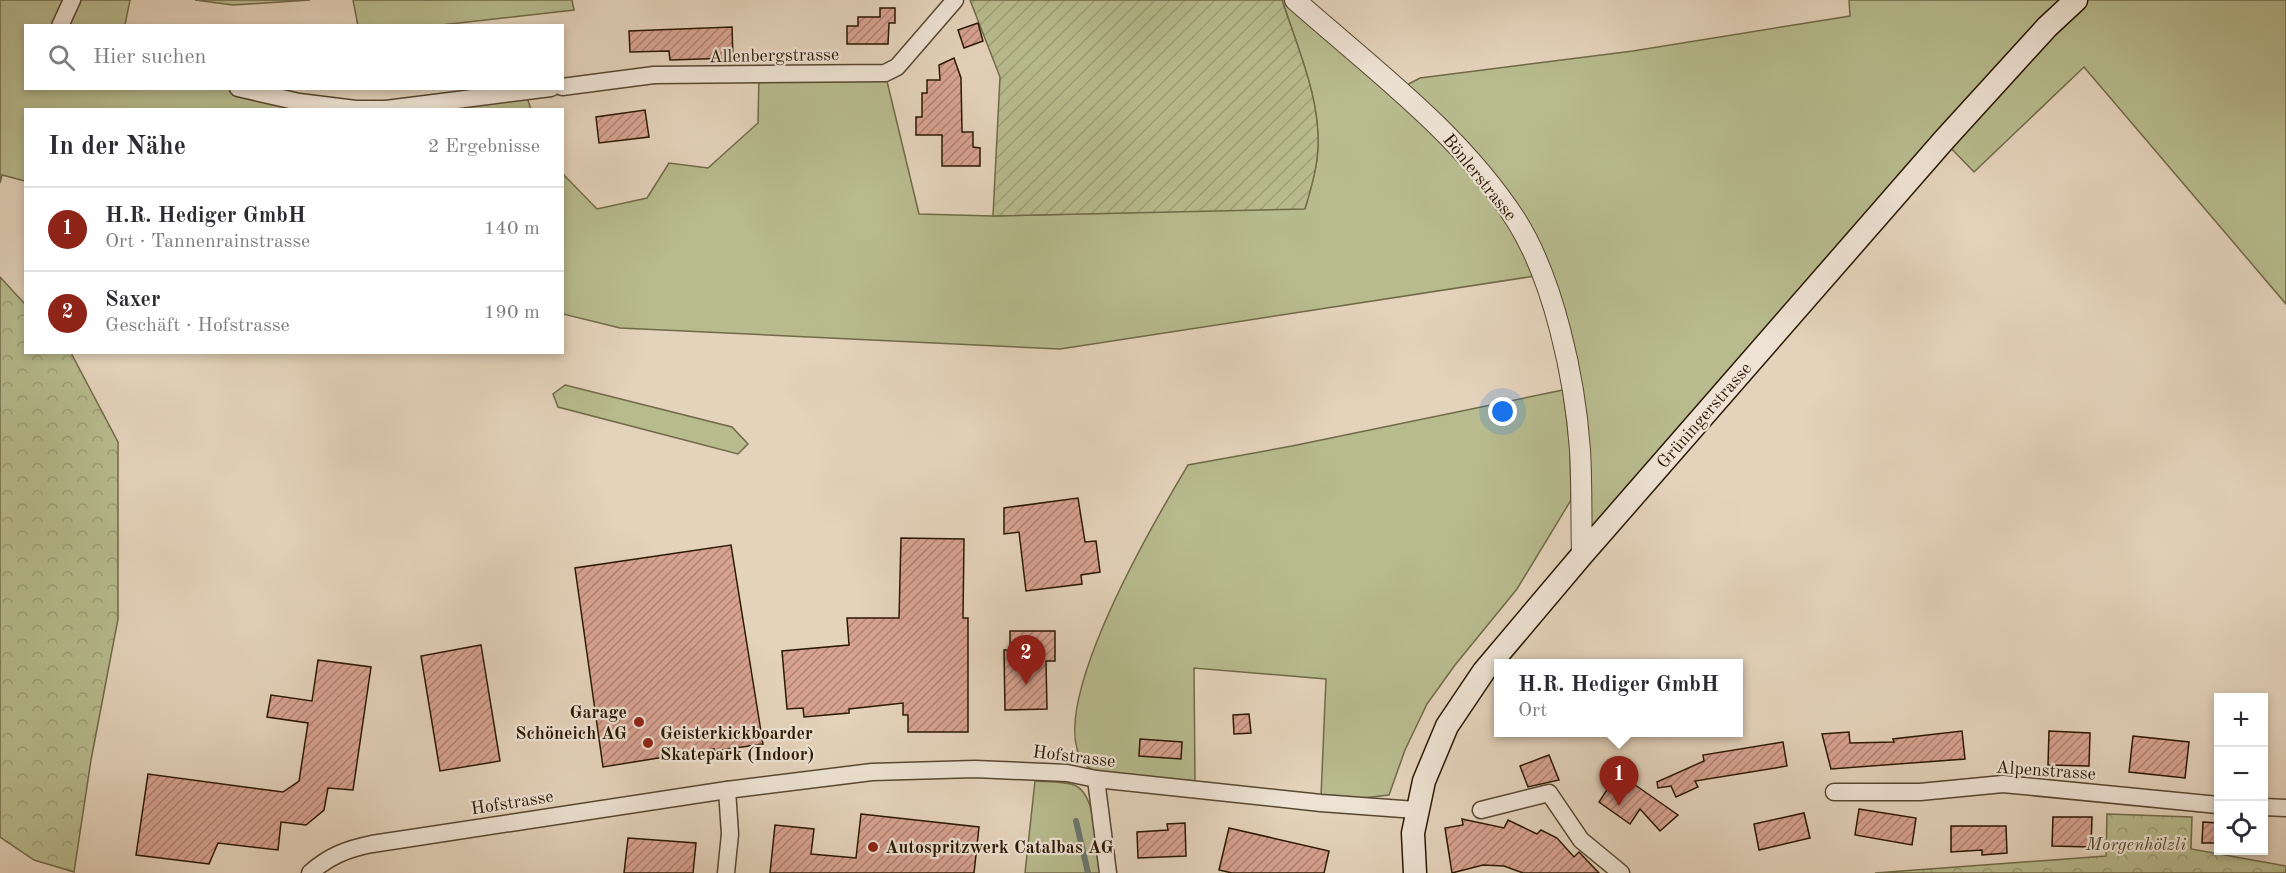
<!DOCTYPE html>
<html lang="de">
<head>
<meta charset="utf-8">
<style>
	body { margin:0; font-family:"Old Standard TT",serif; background:#f2f2f3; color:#2b2b33 }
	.controls { position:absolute; right:18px; bottom:18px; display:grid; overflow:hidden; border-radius:0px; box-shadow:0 3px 9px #0003 }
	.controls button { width:54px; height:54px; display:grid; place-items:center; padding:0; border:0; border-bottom:2px solid #e1e1e2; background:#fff; color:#2b2b33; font:30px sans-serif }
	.you { position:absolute; left:1503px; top:412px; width:21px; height:21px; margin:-15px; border:4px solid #fff; border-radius:50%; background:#1a73e8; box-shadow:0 0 0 9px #1a73e833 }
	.badge { display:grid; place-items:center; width:39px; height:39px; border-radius:50%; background:#8f2418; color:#fff; font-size:20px; font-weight:700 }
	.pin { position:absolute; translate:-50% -50px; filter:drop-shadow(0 2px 3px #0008) }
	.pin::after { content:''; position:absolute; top:32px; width:21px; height:18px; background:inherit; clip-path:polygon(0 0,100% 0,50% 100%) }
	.popup { position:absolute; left:1494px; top:659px; width:249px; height:78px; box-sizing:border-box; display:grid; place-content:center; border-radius:0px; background:#fff; filter:drop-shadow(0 2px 4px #0005); font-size:20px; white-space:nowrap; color:#7c7c81 }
	.popup b { font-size:22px; color:#2b2b33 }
	.popup::after { content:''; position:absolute; left:50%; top:100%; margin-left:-12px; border:12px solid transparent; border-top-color:#fff }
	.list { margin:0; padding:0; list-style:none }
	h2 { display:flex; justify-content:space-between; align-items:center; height:78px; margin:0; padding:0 24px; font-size:26px }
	h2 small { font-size:20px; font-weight:400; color:#7c7c81 }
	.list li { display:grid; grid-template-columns:39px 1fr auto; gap:18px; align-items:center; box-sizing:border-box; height:84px; padding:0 24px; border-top:2px solid #e1e1e2 }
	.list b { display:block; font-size:22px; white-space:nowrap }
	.list p { margin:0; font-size:20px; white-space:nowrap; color:#7c7c81 }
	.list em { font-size:20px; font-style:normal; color:#7c7c81 }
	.icon { flex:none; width:33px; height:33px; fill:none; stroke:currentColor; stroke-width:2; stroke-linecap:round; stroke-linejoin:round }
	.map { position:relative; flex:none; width:2286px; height:873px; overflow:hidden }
	.search { position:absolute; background:#fff; box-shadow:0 3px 9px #0003; left:24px; top:24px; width:540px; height:66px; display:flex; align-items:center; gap:15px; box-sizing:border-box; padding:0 21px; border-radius:0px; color:#7c7c81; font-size:22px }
	.panel { position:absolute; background:#fff; box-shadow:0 3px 9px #0003; left:24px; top:108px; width:540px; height:246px; border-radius:0px }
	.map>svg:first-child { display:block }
	.grass { fill:#b7bb8e; stroke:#706a48; stroke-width:1.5 }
	.forest { fill:url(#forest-crowns); stroke:#706a48; stroke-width:1.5 }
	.garden { fill:url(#garden-furrows); stroke:#706a48; stroke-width:1.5 }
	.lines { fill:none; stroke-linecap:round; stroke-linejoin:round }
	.stream { stroke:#6b776d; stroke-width:6 }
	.building { fill:url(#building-hatch); stroke:#2a1802; stroke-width:1.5 }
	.minor-casing { stroke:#584730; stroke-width:19 }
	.tertiary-casing { stroke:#584730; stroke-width:22 }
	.secondary-casing { stroke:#2a1802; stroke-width:25 }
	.minor { stroke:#ede2d3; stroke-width:16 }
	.tertiary { stroke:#ede2d3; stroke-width:20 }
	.secondary { stroke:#ede2d3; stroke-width:22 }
	.poi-dot { fill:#8f2418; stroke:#ede2d3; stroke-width:2 }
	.labels { text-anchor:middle; stroke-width:4.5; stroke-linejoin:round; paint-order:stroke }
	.street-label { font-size:18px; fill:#2a1802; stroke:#ede2d3 }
	.poi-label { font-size:18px; font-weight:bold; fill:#2a1802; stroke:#ede2d3; text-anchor:start }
	.park-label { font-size:18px; font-style:italic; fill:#54492c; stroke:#ede2d3 }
</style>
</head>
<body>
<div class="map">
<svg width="2286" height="873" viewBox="0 0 2286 873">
	<defs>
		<pattern id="forest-crowns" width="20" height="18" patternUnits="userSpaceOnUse" patternTransform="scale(1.5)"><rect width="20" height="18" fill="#b7bb8e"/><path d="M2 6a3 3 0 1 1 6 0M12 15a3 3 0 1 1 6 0" fill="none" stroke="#9ea079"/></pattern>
		<pattern id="garden-furrows" width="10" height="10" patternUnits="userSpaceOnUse" patternTransform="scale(1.5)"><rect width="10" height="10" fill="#b7bb8e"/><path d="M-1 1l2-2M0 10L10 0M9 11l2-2" fill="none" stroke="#9ea079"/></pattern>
		<pattern id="building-hatch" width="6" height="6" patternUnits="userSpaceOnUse" patternTransform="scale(1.5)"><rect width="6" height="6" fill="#d8a291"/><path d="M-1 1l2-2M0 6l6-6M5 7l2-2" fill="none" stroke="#af8374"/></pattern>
	</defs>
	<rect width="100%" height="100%" fill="#e4d3bb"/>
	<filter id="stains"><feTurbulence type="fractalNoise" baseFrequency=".00333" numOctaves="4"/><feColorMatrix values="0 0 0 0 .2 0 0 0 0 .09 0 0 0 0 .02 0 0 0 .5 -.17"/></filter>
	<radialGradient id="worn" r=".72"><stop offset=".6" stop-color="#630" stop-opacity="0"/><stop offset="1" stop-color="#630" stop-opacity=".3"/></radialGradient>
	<g class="grass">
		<polygon points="0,0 130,0 125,25 26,26 26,88 238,89 356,109 525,92 531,109 26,110 25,181 2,175 0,183"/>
		<polygon points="195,0 310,0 233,5"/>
		<polygon points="353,0 572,0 574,10 441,25 358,26"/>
		<path d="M1282 0H1295L1397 90 1420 78 1633 51 1850 16 1849 0H2286V304L2084 67 1974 172 1944 141 1582 555 1575 407 1535 276 1060 349 620 328 563 314V174L597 209 647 198 669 163 708 168 758 123 759 74 885 73 919 214 993 216 1305 208C1310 192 1315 175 1317 158 1323 105 1298 49 1282 0Z"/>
		<polygon points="565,385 732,427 748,444 738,454 558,407 553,394"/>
		<path d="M1563 390 1570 447 1571 500 1517 589 1455 665 1427 704 1405 750 1389 795 1363 798 1321 796 1326 679 1194 668 1195 781 1096 772C1023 739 1161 510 1188 465L1292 446Z"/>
		<path d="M1035 781C1047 782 1062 781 1074 785 1098 794 1095 850 1100 873H1025Z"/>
	</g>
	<g class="forest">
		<polygon points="0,277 25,304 26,352 71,353 118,442 118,619 91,760 74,872 34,860 0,837"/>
		<polygon points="2107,814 2192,817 2191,849 2286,866 2286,873 1875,873 2106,856"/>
	</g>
	<path class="garden" d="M970 0H1282C1298 49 1324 106 1317 159 1315 176 1310 192 1305 209L993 216 1000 77Z"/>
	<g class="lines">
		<polyline class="stream" points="1076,821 1088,873"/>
	</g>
	<g class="building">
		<polygon points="880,8 895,8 895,23 889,23 888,44 847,44 847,26 858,26 858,17 880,17"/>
		<polygon points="978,23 983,41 964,48 958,30"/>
		<polygon points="732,27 733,58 670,60 669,51 630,52 629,31"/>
		<polygon points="954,58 961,78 962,132 973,132 973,147 980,148 980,166 942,166 942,135 916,135 916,117 922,117 922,93 927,93 927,80 940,80 939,65"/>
		<polygon points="645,110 649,137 599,143 596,117"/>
		<polygon points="1078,498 1085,542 1096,541 1100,572 1081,575 1082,584 1026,591 1019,532 1004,534 1004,508"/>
		<polygon points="901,538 964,539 963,618 968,618 968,732 908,732 908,715 903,715 903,703 849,709 849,713 804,717 803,708 787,709 782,651 849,645 847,618 899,618"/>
		<polygon points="731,545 763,744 714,751 714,749 603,767 575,568"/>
		<polygon points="1010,631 1055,631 1055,661 1046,661 1047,709 1005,710 1004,650 1010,650"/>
		<polygon points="481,645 500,761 440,771 421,656"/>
		<polygon points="318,660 371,667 353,790 328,788 324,810 306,825 281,822 278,850 218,843 209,864 136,855 148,774 283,792 299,781 308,723 267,717 271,695 312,701"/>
		<polygon points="1249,714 1251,733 1234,734 1233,715"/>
		<polygon points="1962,731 1965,759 1831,769 1822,734 1849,732 1850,743 1894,742 1893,739"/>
		<polygon points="2049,731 2090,733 2089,766 2048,765"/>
		<polygon points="2133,736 2189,742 2185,778 2129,772"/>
		<polygon points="1140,739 1182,742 1181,759 1139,756"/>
		<polygon points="1783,742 1787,766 1695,781 1698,787 1676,797 1671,786 1658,788 1657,782 1704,761 1703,755"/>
		<polygon points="1549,755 1559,780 1528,787 1520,766"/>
		<polygon points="1618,773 1678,815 1660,831 1640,809 1630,824 1599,802"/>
		<polygon points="1859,809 1916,818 1912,845 1855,835"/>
		<polygon points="1804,813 1810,838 1759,850 1754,824"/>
		<polygon points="861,814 979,827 974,873 770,873 775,825 814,829 811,854 856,858"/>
		<polygon points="2053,817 2092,817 2091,847 2052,846"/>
		<polygon points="1462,819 1504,828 1508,820 1537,834 1541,830 1557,838 1574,857 1579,852 1599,873 1523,873 1504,866 1483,865 1452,873 1445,828 1463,825"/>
		<polygon points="2203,822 2218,823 2218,843 2202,843"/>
		<polygon points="1185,823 1186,856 1138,858 1137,832 1168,830 1167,824"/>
		<polygon points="1951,826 2006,826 2007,853 1982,855 1982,850 1951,852"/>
		<polygon points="1229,828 1329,851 1324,873 1232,873 1219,870"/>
		<polygon points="628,838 696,843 693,873 624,873"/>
	</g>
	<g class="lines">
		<g class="minor-casing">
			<g id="minor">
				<polyline points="60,26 72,0"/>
				<polyline points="562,87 654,75 885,73 897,67 955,0"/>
				<polyline points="238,88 299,102 356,109 386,109 551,88"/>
				<polyline points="1096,779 1108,873"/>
				<polyline points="1834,792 1920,792 2003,784 2218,805"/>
				<polyline points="2264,807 2286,808"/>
				<polyline points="1481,810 1549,793 1581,840 1621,873"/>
				<path d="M310 873C329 856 347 849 372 844L727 790 872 772 975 769 1067 773 1096 779 1321 803 1416 810"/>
				<polyline points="726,873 730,834 727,790"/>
			</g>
		</g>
		<g class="tertiary-casing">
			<path id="tertiary" d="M1295 0C1372 68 1460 133 1516 220 1554 280 1575 379 1580 450 1582 485 1581 520 1582 555"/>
		</g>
		<g class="secondary-casing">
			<polyline id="secondary" points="1415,873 1413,833 1424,781 1447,726 1484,671 1582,555 1944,140 2047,27 2076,0"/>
		</g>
		<use href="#minor" class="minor"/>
		<use href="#tertiary" class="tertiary"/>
		<use href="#secondary" class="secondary"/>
	</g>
	<g class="poi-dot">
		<circle cx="639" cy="722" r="6"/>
		<circle cx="648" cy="743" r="6"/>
		<circle cx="873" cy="847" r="6"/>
	</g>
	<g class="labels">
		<g class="street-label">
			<text transform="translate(774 55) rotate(-1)" y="6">Allenbergstrasse</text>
			<text transform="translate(1480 177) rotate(51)" y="6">Bönlerstrasse</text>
			<text transform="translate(1704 415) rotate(-49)" y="6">Grüningerstrasse</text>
			<text transform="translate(1074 756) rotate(7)" y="6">Hofstrasse</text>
			<text transform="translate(2046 770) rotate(4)" y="6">Alpenstrasse</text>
			<text transform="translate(512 802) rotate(-9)" y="6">Hofstrasse</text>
		</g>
		<g class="poi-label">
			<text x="627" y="718" text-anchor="end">Garage<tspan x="627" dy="21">Schöneich AG</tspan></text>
			<text x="660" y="739">Geisterkickboarder<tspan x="660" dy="21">Skatepark (Indoor)</tspan></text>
			<text x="885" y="853">Autospritzwerk Catalbas AG</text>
		</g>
		<g class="park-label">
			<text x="2136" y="850">Morgenhölzli</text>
		</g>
	</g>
	<rect width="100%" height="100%" filter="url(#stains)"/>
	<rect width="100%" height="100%" fill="url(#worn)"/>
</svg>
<div class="controls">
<button>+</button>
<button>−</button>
<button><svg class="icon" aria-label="locate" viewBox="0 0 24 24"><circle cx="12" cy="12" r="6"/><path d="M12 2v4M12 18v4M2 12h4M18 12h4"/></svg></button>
</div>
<div class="you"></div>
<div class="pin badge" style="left:1619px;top:806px">1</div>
<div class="popup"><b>H.R. Hediger GmbH</b>Ort</div>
<div class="pin badge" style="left:1026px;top:685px">2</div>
<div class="search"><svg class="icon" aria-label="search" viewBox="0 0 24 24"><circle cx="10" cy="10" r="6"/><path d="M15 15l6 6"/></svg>Hier suchen</div>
<section class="panel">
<h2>In der Nähe<small>2 Ergebnisse</small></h2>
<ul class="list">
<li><span class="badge">1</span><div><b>H.R. Hediger GmbH</b><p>Ort · Tannenrainstrasse</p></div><em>140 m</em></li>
<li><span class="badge">2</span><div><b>Saxer</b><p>Geschäft · Hofstrasse</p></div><em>190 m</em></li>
</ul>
</section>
</div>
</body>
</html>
